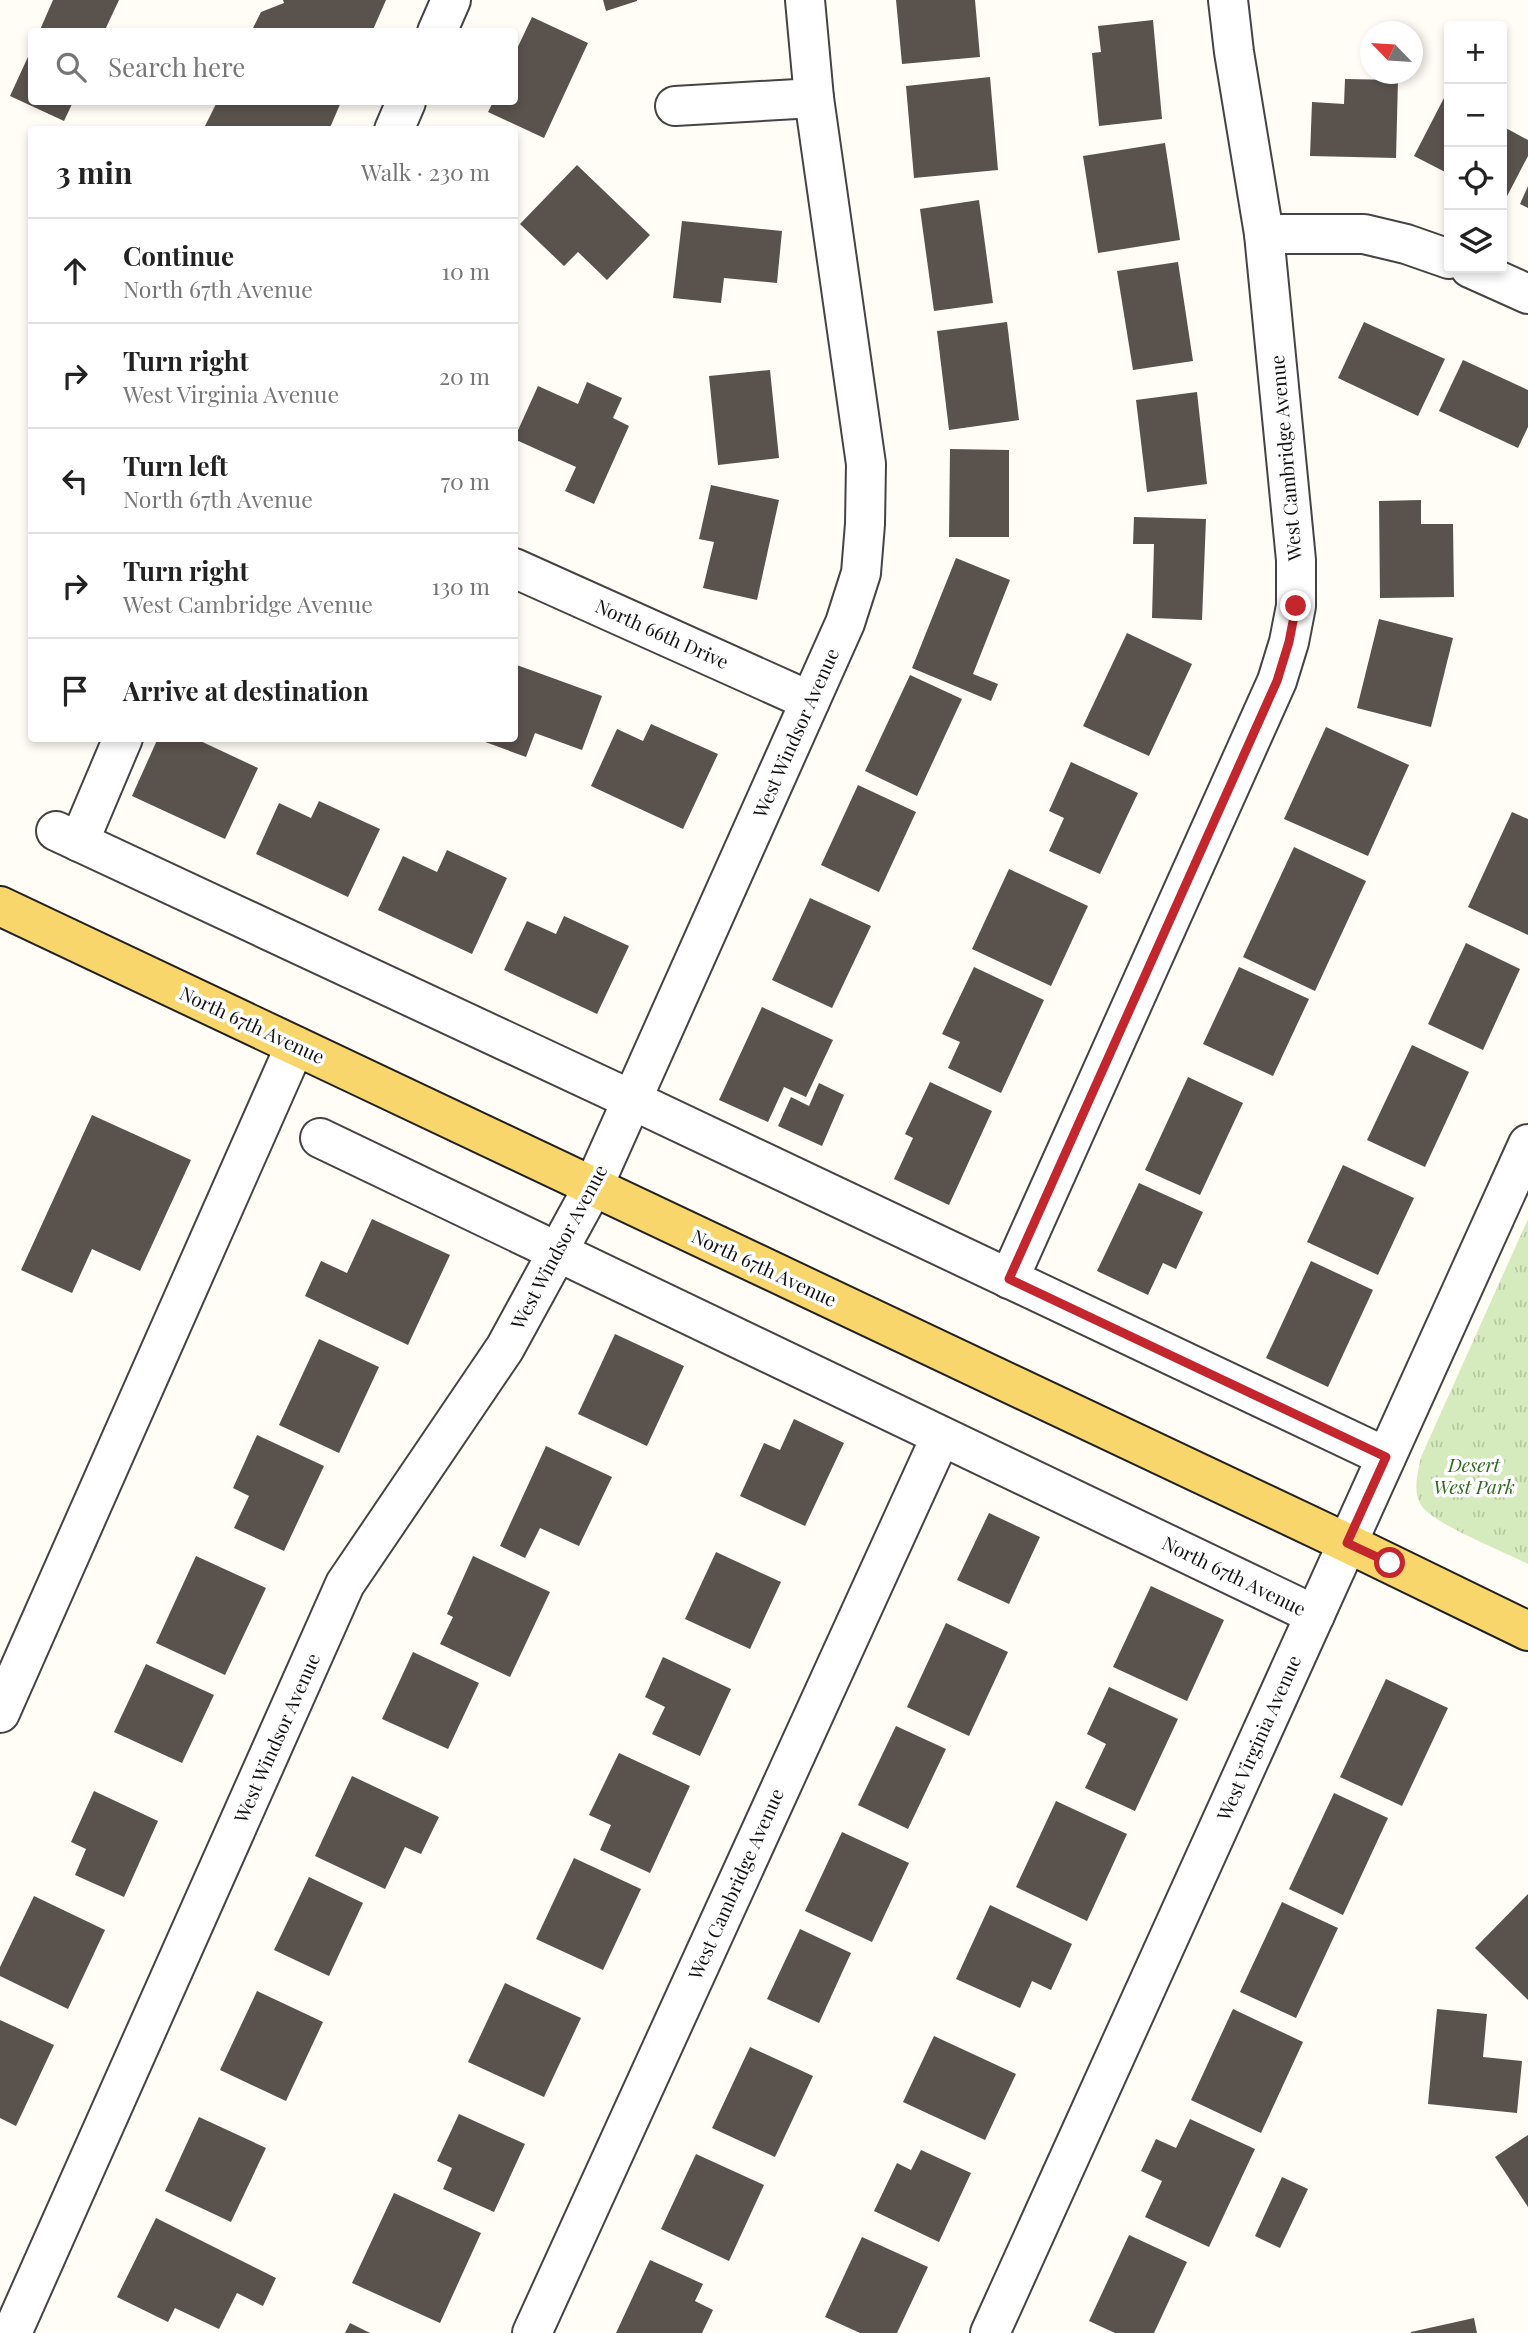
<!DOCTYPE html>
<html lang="en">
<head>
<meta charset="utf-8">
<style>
	body { margin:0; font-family:"Playfair Display",serif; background:#f2f2f2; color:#222 }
	.controls { position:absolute; right:21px; top:21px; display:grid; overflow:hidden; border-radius:7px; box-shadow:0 4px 10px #0003 }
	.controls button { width:63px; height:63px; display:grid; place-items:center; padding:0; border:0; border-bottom:2px solid #e0e0e0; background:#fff; color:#222; font:35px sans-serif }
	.compass { position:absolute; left:1360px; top:21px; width:63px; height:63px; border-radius:50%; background:#fff; box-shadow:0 4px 10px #0003; rotate:295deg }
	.stop { position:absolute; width:21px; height:21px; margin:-16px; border:5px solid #c4262e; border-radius:50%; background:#fff }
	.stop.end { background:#c4262e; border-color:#fff; box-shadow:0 2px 7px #0008 }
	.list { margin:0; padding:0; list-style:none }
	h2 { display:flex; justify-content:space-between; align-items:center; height:91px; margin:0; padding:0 28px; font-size:30px }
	h2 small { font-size:23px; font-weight:400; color:#767676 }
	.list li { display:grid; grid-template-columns:46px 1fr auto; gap:21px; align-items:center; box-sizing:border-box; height:105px; padding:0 28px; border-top:2px solid #e0e0e0 }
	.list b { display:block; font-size:26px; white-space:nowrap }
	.list p { margin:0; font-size:23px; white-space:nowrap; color:#767676 }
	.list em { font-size:23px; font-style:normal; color:#767676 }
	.icon { flex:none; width:38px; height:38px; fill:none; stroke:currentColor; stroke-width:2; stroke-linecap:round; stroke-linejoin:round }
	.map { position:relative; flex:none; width:1528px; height:2333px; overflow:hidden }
	.search { position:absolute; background:#fff; box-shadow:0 4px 10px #0003; left:28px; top:28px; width:490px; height:77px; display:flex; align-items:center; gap:18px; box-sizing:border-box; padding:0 24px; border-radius:7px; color:#767676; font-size:26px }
	.panel { position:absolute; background:#fff; box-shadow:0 4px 10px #0003; left:28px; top:126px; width:490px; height:616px; border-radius:7px }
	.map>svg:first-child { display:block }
	.park { fill:url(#park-tufts) }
	.building { fill:#5a524d }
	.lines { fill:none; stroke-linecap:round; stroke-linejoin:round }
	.minor-casing { stroke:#444; stroke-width:42 }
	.major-casing { stroke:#222; stroke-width:42 }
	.minor { stroke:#fff; stroke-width:38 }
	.major { stroke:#f9d66b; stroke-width:38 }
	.route { stroke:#c4262e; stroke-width:9 }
	.labels { text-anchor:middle; stroke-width:7; stroke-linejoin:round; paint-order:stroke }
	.street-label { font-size:19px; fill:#111; stroke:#fff }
	.park-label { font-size:19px; font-style:italic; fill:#2f6b1f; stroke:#fff }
</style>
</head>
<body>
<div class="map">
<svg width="1528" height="2333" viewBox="0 0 1528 2333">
	<defs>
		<pattern id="park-tufts" width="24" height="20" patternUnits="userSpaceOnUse" patternTransform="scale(1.75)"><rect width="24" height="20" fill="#d5ebbd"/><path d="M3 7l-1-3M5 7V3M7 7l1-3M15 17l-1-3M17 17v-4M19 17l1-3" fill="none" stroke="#b6c8a1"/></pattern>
	</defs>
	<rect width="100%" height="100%" fill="#fffdf5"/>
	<path class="park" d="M1528 1219V1564C1507 1553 1431 1523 1421 1505 1412 1490 1418 1473 1421 1457Z"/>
	<g class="building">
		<polygon points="53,0 119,0 104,32 39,32"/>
		<polygon points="283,0 386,0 372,32 251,32 261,12 284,3"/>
		<polygon points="603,0 637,0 637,1 606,11"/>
		<polygon points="896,0 975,0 980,57 902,64"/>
		<polygon points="532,17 588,43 544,138 488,112 493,102 514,102 514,55"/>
		<polygon points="1153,20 1162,119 1099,126 1092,53 1101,52 1098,26"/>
		<polygon points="32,48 32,102 73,102 64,121 10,96"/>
		<polygon points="990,77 998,170 914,178 906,86"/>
		<polygon points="1345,79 1398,80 1396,158 1310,156 1312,102 1344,104"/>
		<polygon points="1445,96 1449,99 1449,174 1414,156"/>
		<polygon points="217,102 341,102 329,130 203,130"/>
		<polygon points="1502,126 1528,140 1528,156 1504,202 1502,201"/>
		<polygon points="1165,143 1180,240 1098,253 1083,156"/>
		<polygon points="577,165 650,235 607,280 578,252 564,266 520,224"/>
		<polygon points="1528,186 1528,208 1520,204"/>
		<polygon points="979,200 993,303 934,311 920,209"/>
		<polygon points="682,221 782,231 777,283 724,278 721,303 673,298"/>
		<polygon points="1178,262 1193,361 1133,370 1117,271"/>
		<polygon points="1007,322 1019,420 949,430 937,331"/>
		<polygon points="1364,322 1445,359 1418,416 1338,378"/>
		<polygon points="1463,360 1528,390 1528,427 1518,448 1439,411"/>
		<polygon points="770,370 779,458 718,465 709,376"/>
		<polygon points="587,382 622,398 613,418 629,426 594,504 565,491 576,467 514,439 538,386 578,404"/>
		<polygon points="1197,392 1207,484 1147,492 1136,400"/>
		<polygon points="950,449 1009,450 1009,537 949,537"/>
		<polygon points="711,485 779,500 757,600 703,588 714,542 699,539"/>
		<polygon points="1421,500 1421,524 1453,524 1454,597 1380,598 1379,501"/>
		<polygon points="1134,517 1206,519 1202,620 1152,618 1154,544 1133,544"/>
		<polygon points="956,558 1010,580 973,674 998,684 991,701 912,668"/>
		<polygon points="1379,619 1453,638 1431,727 1357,708"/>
		<polygon points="1127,633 1192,664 1149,756 1083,726"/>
		<polygon points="514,664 602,696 582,750 535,733 526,757 477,739 514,738"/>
		<polygon points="910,675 962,699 917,796 865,771"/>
		<polygon points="651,724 718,754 683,829 591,786 617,729 643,741"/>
		<polygon points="1326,727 1409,765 1368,856 1284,819"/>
		<polygon points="158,738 194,738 258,768 225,839 132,796"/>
		<polygon points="1071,762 1138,793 1100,874 1049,851 1064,818 1049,811"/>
		<polygon points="858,785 916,812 879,892 821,865"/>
		<polygon points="319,801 380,829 348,897 256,854 279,803 311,818"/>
		<polygon points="1512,812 1528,819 1528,935 1468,907"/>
		<polygon points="1294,847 1366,881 1315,991 1243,957"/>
		<polygon points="447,850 507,878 472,954 378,910 403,856 437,872"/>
		<polygon points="1009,869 1088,906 1051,986 972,949"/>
		<polygon points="810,898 871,926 832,1008 772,980"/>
		<polygon points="564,916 629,946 597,1014 504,970 527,921 556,934"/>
		<polygon points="1466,943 1520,969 1483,1050 1428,1024"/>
		<polygon points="974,967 1044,1000 1001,1093 948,1068 960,1042 942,1034"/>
		<polygon points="1239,967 1309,999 1273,1076 1203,1044"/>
		<polygon points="762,1007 833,1040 806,1097 784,1087 768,1122 719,1100"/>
		<polygon points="1412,1045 1469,1072 1425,1167 1367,1140"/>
		<polygon points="1188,1077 1243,1103 1200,1195 1145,1170"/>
		<polygon points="930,1082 992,1111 949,1205 894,1179 913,1138 905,1134"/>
		<polygon points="819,1083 844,1095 822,1146 778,1126 791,1097 809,1106"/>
		<polygon points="92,1115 191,1160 140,1271 92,1249 72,1293 21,1270"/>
		<polygon points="1343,1165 1414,1198 1378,1275 1307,1242"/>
		<polygon points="1139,1183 1203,1212 1176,1269 1163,1263 1148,1295 1097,1271"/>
		<polygon points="372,1219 450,1255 408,1345 305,1296 321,1261 347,1273"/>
		<polygon points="1311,1261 1373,1290 1328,1387 1266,1358"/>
		<polygon points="615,1334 684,1366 647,1446 578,1414"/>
		<polygon points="319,1339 379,1367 339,1453 279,1425"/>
		<polygon points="794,1419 844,1443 805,1526 740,1496 764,1443 780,1450"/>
		<polygon points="257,1435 324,1466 284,1551 234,1528 249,1496 233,1488"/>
		<polygon points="546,1446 612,1477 579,1546 540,1528 525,1558 500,1546"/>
		<polygon points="989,1513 1040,1537 1009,1604 957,1580"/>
		<polygon points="716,1552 781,1582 750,1649 685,1619"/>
		<polygon points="196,1556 266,1588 225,1675 156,1643"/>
		<polygon points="473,1556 550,1592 510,1677 440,1644 453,1617 447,1614"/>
		<polygon points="1151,1586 1224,1620 1187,1701 1113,1667"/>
		<polygon points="946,1623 1008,1652 969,1736 907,1707"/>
		<polygon points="413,1652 479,1683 448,1749 382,1719"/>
		<polygon points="663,1657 731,1689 700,1756 652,1734 665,1707 645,1697"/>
		<polygon points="146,1664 214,1695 182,1763 114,1732"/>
		<polygon points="1386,1679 1448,1708 1402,1806 1340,1777"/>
		<polygon points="1109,1687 1178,1719 1135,1811 1085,1788 1106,1744 1087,1734"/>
		<polygon points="896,1726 946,1749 908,1829 858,1805"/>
		<polygon points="619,1753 690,1786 650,1873 600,1850 611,1825 589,1815"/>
		<polygon points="352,1776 439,1817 421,1854 405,1847 385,1889 315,1856"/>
		<polygon points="94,1791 158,1821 124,1897 75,1875 86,1849 71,1842"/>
		<polygon points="1334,1793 1388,1818 1343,1915 1289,1889"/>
		<polygon points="1056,1801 1127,1834 1087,1921 1016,1887"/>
		<polygon points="842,1832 909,1863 872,1942 805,1911"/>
		<polygon points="574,1858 641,1889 603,1970 536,1939"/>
		<polygon points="309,1877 363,1903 329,1976 274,1950"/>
		<polygon points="1528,1894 1528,2000 1475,1948"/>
		<polygon points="34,1896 105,1930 68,2009 0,1976 0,1967"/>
		<polygon points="1282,1902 1338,1928 1296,2018 1240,1992"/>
		<polygon points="990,1905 1072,1944 1051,1990 1032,1981 1020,2008 956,1979"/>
		<polygon points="800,1929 851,1953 819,2023 767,1999"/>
		<polygon points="505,1983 581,2018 544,2097 468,2062"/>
		<polygon points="257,1991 323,2022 286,2101 220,2070"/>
		<polygon points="1233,2009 1303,2042 1261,2133 1191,2100"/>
		<polygon points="1437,2009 1487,2014 1483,2057 1522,2061 1517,2113 1428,2104"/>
		<polygon points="0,2020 54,2045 16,2126 0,2118"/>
		<polygon points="934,2036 1016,2074 985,2140 903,2102"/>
		<polygon points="750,2047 813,2076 775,2157 712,2128"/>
		<polygon points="459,2114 525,2144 494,2212 443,2189 452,2168 437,2161"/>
		<polygon points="199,2117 266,2148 231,2222 165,2191"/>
		<polygon points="1190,2119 1255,2149 1209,2247 1145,2217 1162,2181 1141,2171 1156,2139 1176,2148"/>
		<polygon points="1528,2135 1528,2207 1495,2157"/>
		<polygon points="921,2150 971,2173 939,2242 874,2211 897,2163 911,2170"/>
		<polygon points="696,2154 764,2185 729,2261 661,2229"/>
		<polygon points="1282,2177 1308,2189 1280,2248 1255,2236"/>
		<polygon points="394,2193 481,2233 440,2323 352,2283"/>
		<polygon points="156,2218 276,2278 263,2306 237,2293 219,2329 175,2308 168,2322 117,2297"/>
		<polygon points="1129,2235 1187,2262 1154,2333 1115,2333 1089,2321"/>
		<polygon points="862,2237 928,2267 897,2333 860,2333 825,2317"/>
		<polygon points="650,2260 703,2284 695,2301 713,2310 702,2333 616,2333"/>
		<polygon points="1474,2318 1477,2333 1411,2333 1411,2332"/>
		<polygon points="350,2323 370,2333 345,2333"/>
	</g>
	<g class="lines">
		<g class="minor-casing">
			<g id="minor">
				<polyline points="437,32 451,0"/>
				<polyline points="675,106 814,98"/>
				<polyline points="394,130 406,102"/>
				<polyline points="1264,234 1364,234 1406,244 1449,259"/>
				<polyline points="1470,268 1528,294"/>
				<polyline points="514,568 810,701"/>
				<polyline points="56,831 632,1100 1386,1457"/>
				<polyline points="79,842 123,738"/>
				<polyline points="320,1138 1315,1615"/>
				<polyline points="1009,1279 1277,681 1289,642 1296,606 1296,560 1264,234 1234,52 1228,0"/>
				<polyline points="0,1713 295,1046"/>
				<polyline points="12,2333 345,1584 505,1348 593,1187 845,623 861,573 865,524 866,464 814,98 805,0"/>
				<polyline points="532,2333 941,1436"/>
				<polyline points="990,2333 1528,1144"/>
			</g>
		</g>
		<g class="major-casing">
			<polyline id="major" points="0,906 1347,1543 1528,1631"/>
		</g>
		<use href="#minor" class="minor"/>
		<use href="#major" class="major"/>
	</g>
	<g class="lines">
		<polyline class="route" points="1296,606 1289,642 1277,681 1009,1279 1386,1457 1347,1543 1390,1563"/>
	</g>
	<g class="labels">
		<g class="street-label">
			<text transform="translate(1286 458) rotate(-95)" y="7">West Cambridge Avenue</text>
			<text transform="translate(662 634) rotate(24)" y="7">North 66th Drive</text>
			<text transform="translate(796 733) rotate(-66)" y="7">West Windsor Avenue</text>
			<text transform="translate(252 1025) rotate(25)" y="7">North 67th Avenue</text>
			<text transform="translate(559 1247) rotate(-62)" y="7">West Windsor Avenue</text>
			<text transform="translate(764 1268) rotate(25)" y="7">North 67th Avenue</text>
			<text transform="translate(1234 1576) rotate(26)" y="7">North 67th Avenue</text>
			<text transform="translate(277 1738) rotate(-66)" y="7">West Windsor Avenue</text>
			<text transform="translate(1259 1738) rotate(-66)" y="7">West Virginia Avenue</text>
			<text transform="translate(736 1884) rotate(-66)" y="7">West Cambridge Avenue</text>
		</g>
		<g class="park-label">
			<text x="1474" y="1472">Desert<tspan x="1474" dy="22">West Park</tspan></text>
		</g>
	</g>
</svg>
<div class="controls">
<button>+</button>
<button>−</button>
<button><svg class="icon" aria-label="locate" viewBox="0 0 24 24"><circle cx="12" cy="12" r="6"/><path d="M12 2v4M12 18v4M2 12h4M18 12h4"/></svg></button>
<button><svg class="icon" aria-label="layers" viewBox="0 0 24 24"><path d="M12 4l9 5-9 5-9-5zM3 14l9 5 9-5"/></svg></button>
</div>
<svg class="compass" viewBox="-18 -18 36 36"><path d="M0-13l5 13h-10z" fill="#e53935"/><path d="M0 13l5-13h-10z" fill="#767676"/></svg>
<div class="stop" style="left:1390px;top:1563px"></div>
<div class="stop end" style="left:1296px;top:606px"></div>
<div class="search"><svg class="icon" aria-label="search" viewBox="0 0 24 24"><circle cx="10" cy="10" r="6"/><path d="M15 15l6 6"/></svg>Search here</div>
<section class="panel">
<h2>3 min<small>Walk · 230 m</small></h2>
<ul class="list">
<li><svg class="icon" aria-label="ahead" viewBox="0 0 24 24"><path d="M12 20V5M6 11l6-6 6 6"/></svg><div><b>Continue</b><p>North 67th Avenue</p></div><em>10 m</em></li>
<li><svg class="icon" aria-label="right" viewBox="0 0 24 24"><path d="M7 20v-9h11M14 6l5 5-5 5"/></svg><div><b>Turn right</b><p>West Virginia Avenue</p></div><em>20 m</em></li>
<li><svg class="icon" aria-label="left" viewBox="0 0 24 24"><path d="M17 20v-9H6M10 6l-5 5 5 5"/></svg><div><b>Turn left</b><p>North 67th Avenue</p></div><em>70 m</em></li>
<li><svg class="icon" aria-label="right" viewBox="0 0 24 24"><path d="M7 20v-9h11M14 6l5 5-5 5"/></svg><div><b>Turn right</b><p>West Cambridge Avenue</p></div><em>130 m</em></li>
<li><svg class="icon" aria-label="arrive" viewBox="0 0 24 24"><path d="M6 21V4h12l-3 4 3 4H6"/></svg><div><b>Arrive at destination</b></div></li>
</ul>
</section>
</div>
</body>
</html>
